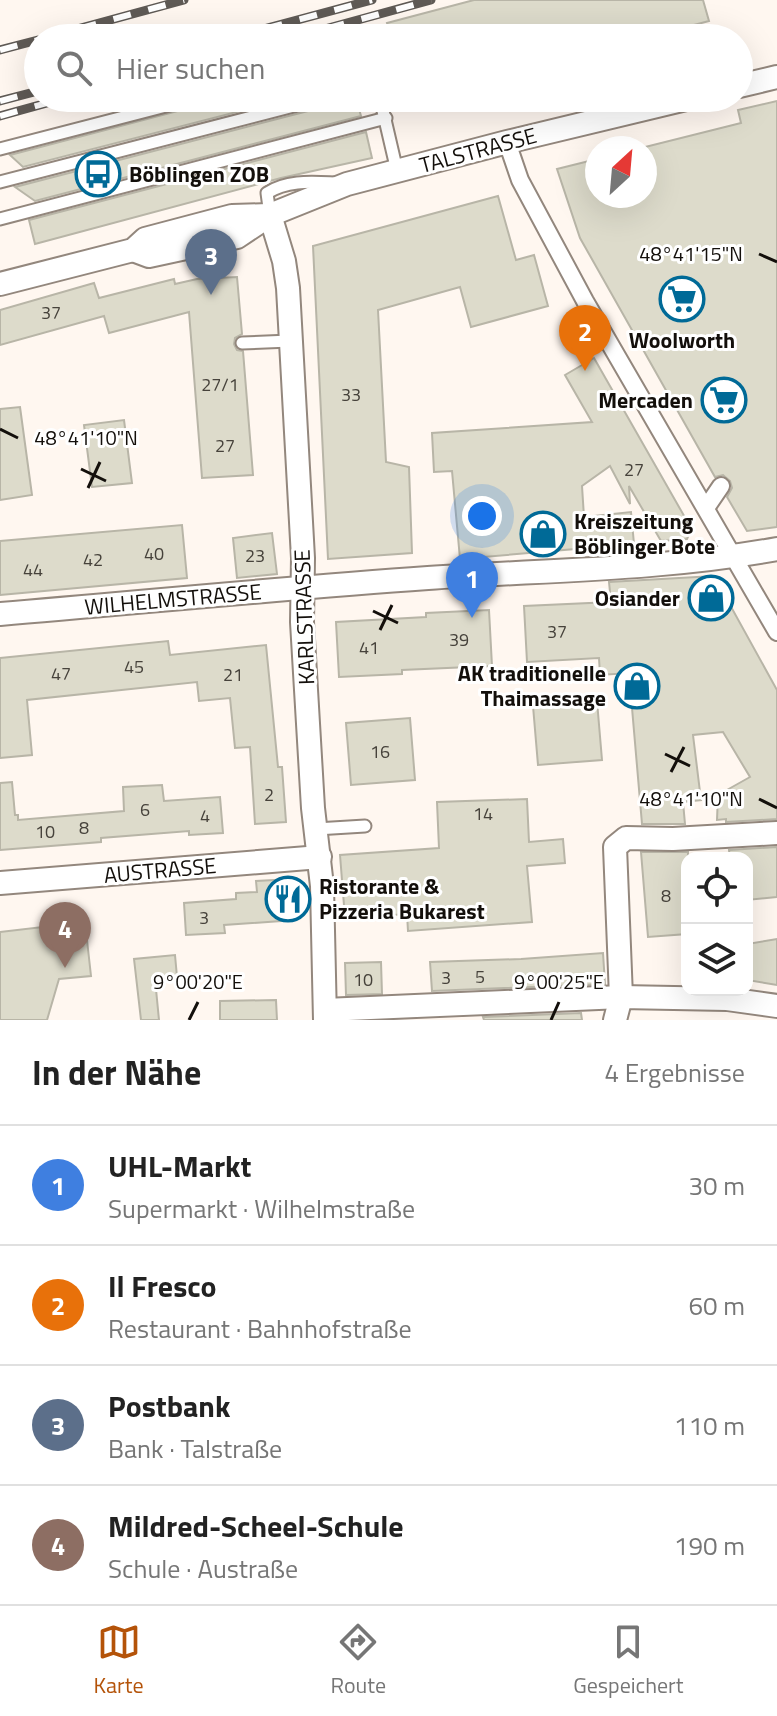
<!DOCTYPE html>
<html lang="de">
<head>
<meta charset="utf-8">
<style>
	body { margin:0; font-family:"Titillium Web",sans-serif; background:#f6f6f6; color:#222 }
	.controls { position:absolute; right:24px; bottom:24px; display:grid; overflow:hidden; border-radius:16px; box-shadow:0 8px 32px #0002 }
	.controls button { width:72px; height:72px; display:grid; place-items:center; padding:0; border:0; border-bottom:2px solid #e0e0e0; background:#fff; color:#222; font:40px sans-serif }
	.compass { position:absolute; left:585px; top:136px; width:72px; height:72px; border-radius:50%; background:#fff; box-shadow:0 8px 32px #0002; rotate:26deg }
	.you { position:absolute; left:482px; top:516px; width:28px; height:28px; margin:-20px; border:6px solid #fff; border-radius:50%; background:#1a73e8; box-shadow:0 0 0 12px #1a73e833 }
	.badge { display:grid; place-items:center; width:52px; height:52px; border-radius:50%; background:#b45309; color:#fff; font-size:26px; font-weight:700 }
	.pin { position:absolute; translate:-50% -66px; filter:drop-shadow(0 2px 4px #0008) }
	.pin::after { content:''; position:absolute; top:42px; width:28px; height:24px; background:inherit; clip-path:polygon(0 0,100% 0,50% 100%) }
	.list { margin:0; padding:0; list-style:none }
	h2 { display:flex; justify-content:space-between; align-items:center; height:104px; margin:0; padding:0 32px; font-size:34px }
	h2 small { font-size:26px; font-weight:400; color:#767676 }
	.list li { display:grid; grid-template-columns:52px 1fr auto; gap:24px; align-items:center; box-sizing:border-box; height:120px; padding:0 32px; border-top:2px solid #e0e0e0 }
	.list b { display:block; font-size:30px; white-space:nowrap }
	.list p { margin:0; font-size:26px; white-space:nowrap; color:#767676 }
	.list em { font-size:26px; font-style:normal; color:#767676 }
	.icon { flex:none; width:44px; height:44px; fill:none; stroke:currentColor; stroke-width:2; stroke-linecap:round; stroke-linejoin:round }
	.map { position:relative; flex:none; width:777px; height:1020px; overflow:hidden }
	.search { position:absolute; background:#fff; box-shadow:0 8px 32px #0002; left:24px; right:24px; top:24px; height:88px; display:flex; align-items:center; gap:20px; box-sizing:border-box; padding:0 28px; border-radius:44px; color:#767676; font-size:30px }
	.sheet { height:584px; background:#fff }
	nav { display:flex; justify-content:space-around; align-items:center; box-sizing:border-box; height:112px; border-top:2px solid #e0e0e0; background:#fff; font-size:22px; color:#767676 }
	nav a { display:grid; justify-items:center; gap:4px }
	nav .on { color:#b45309 }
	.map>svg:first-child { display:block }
	.building { fill:#dddbcb; stroke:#b8b5a7; stroke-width:2 }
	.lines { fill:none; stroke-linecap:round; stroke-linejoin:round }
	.service-casing { stroke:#93877d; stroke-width:15 }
	.pedestrian-casing { stroke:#93877d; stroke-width:20 }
	.minor-casing { stroke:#93877d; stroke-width:26 }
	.service { stroke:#fff; stroke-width:11 }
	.pedestrian { stroke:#fff; stroke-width:16 }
	.minor { stroke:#fff; stroke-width:22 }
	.rail-casing { stroke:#5f5a55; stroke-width:9 }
	.rail { stroke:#fff; stroke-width:6; stroke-dasharray:18; stroke-linecap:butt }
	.ticks { fill:none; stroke:#130f0b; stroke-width:3 }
	.labels { text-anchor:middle; stroke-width:6; stroke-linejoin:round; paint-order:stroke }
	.number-label { font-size:18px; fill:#46423b }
	.street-label { font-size:22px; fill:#130f0b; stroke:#fff }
	.poi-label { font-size:22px; font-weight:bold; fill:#130f0b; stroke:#fff; text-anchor:start }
	.ticks-label { font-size:20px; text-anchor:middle; fill:#130f0b; stroke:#fff; stroke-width:6; stroke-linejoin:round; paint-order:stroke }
</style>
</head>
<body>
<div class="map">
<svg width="777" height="1020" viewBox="0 0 777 1020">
	<rect width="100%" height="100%" fill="#fff7f0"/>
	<g class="building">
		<polygon points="474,0 703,0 709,21 645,38 391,38 387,23"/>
		<polygon points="227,98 291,98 23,167 10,155"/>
		<polygon points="333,98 356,98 361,116 35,201 15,187 327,106"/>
		<polygon points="777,101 777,527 747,531 727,497 732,488 730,481 723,475 715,477 580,238 557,169 597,159 597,196 645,196 645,147 741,123 738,110"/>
		<polygon points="366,132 372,158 281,178 35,244 29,220"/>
		<polygon points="498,196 516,260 534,255 548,306 471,327 460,287 378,310 386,462 409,467 412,553 328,559 313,246"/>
		<polygon points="237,277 242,334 235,338 234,344 237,350 243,351 253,475 202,478 189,312 109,333 104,316 0,345 0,310 94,283 99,298 174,279 175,284 197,279"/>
		<polygon points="594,358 687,521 691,530 687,539 661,541 629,486 630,504 610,466 582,486 584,517 631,512 634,544 460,559 452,471 434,472 432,433 592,422 565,375"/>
		<polygon points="20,407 32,495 0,500 0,409"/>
		<polygon points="124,420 132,483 92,487 84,425"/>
		<polygon points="182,525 187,578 0,595 0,541"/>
		<polygon points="272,533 277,574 237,578 233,538"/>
		<polygon points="714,576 777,690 777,819 726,822 726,819 717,820 718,795 750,777 723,732 693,735 701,800 683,802 685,824 642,824 629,673 600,675 599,658 527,662 524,606 611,602 609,582"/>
		<polygon points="489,610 492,666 402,670 402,674 339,677 336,622 426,617 426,613"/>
		<polygon points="168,641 170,655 266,645 278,767 282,767 286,822 255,824 250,747 235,748 230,698 199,701 197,682 27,700 32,755 0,758 0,658"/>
		<polygon points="597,701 602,760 538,765 533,706"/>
		<polygon points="410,718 415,780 351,785 346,723"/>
		<polygon points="12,782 15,815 18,815 18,820 124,811 123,787 162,785 164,801 220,797 223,833 189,835 189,831 101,838 101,842 0,850 0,783"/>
		<polygon points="527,799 529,842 563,839 565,863 527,866 532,922 408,931 407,914 345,918 340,855 439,848 437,802"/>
		<polygon points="777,847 777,897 747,900 747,858 730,858 729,850"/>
		<polygon points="641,852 688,852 687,934 648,937"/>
		<polygon points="293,879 295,920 224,925 225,933 186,935 184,903 236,899 236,893 257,892 256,881"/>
		<polygon points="85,922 91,976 59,979 47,1020 0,1020 0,932"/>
		<polygon points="777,939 777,985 747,980 747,944"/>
		<polygon points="603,953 605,984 432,991 430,962 521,959"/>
		<polygon points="175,955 177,977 155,979 159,1020 141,1020 134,959"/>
		<polygon points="381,962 382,994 346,995 345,963"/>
		<polygon points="276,1000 277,1020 220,1020 220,1001"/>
		<polygon points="581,1013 582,1020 484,1020 483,1017"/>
	</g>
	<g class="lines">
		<g class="service-casing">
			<g id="service">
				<polyline points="380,98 397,171"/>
				<polyline points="0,149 197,98"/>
				<polyline points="0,182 325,98"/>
				<path d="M270 215 267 193C287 180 311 182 334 183"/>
				<polyline points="0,219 386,118"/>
				<polyline points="242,343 290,341"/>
				<polyline points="316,829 365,826"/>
			</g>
		</g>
		<g class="pedestrian-casing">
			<g id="pedestrian">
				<polyline points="507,142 520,180 585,301 777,632"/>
				<polyline points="706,508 721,486"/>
			</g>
		</g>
		<g class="minor-casing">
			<g id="minor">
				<polyline points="739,86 777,77"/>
				<polyline points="270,215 284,261 288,288 303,558 302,622 313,808 322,886 325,1020"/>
				<polyline points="133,250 149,256 237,237 270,215 347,184 507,142 690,98"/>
				<polyline points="0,284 133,250 145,239 232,216 269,215"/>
				<path d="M0 614C143 602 285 588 428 578 544 570 662 570 777 549"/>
				<polyline points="0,883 320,857"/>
				<polyline points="325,1010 621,997 727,999 777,1006"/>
				<polyline points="615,1020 621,997 615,847 626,838 673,839 777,833"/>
			</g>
		</g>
		<use href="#service" class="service"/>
		<use href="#pedestrian" class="pedestrian"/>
		<use href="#minor" class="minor"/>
		<g class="rail-casing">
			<g id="rail">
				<polyline points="44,38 184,0"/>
				<polyline points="230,38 372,0"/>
				<polyline points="292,38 431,0"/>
				<polyline points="0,50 38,40"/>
				<polyline points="0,101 38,91"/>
				<polyline points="0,116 65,98"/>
			</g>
		</g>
		<use href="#rail" class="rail"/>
	</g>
	<path class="ticks" d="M759 254 777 262M0 429 18 438M81 469 106 481M88 488 100 462M373 611 398 623M380 630 392 605M665 754 690 766M671 772 684 747M759 799 777 808M189 1020 198 1002M551 1020 559 1002"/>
	<defs>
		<g id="bus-ring" transform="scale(2.3)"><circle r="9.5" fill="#fff" stroke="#006a97" stroke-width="1.5"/><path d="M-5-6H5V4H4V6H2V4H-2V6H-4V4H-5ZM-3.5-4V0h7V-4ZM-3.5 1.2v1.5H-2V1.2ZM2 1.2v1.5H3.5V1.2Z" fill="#006a97"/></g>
		<g id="supermarket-ring" transform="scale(2.3)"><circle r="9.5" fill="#fff" stroke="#006a97" stroke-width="1.5"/><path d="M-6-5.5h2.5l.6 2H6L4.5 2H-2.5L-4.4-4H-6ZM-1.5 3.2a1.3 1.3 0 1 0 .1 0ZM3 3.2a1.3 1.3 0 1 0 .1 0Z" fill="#006a97"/></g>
		<g id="shop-ring" transform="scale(2.3)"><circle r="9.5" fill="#fff" stroke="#006a97" stroke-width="1.5"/><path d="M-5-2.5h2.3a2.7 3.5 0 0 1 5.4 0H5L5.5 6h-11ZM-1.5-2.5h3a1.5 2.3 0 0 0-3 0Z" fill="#006a97"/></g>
		<g id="restaurant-ring" transform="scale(2.3)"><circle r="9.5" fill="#fff" stroke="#006a97" stroke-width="1.5"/><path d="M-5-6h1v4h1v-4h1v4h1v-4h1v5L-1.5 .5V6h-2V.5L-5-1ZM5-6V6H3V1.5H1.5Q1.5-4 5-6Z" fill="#006a97"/></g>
	</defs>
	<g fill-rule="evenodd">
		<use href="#bus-ring" x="98" y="174"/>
		<use href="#supermarket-ring" x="682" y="299"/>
		<use href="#supermarket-ring" x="724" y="400"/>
		<use href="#shop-ring" x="543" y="534"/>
		<use href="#shop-ring" x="711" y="598"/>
		<use href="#shop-ring" x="637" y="686"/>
		<use href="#restaurant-ring" x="288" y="899"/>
	</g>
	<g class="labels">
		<g class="number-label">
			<text x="51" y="319">37</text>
			<text x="220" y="391">27/1</text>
			<text x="351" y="401">33</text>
			<text x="225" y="452">27</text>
			<text x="634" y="476">27</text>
			<text x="154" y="560">40</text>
			<text x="255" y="562">23</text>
			<text x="93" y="566">42</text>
			<text x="33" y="576">44</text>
			<text x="557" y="638">37</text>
			<text x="459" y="646">39</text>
			<text x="369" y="654">41</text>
			<text x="134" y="673">45</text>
			<text x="61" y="680">47</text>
			<text x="233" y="681">21</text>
			<text x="380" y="758">16</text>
			<text x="269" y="801">2</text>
			<text x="145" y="816">6</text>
			<text x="483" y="820">14</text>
			<text x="205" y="822">4</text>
			<text x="84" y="834">8</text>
			<text x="45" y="838">10</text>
			<text x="666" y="902">8</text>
			<text x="204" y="924">3</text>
			<text x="480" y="983">5</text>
			<text x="446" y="984">3</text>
			<text x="363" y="986">10</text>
		</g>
		<g class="street-label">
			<text transform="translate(478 150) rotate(-15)" y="8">TALSTRASSE</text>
			<text transform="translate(173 599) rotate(-5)" y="8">WILHELMSTRASSE</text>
			<text transform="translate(304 617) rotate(-92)" y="8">KARLSTRASSE</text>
			<text transform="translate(160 870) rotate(-5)" y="8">AUSTRASSE</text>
		</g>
		<g class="poi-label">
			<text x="129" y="182">Böblingen ZOB</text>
			<text x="682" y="348" text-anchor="middle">Woolworth</text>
			<text x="693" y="408" text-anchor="end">Mercaden</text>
			<text x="574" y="529">Kreiszeitung<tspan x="574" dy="25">Böblinger Bote</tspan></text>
			<text x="680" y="606" text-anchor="end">Osiander</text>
			<text x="606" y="681" text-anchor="end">AK traditionelle<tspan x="606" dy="25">Thaimassage</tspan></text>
			<text x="319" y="894">Ristorante &amp;<tspan x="319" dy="25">Pizzeria Bukarest</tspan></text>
		</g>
	</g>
	<g class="ticks-label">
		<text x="691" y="261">48°41'15"N</text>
		<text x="86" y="445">48°41'10"N</text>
		<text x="691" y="806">48°41'10"N</text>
		<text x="198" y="989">9°00'20"E</text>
		<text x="559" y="989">9°00'25"E</text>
	</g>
</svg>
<div class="controls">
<button><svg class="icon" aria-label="locate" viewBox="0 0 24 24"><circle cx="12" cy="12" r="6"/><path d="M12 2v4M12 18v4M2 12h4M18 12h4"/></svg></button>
<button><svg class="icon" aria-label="layers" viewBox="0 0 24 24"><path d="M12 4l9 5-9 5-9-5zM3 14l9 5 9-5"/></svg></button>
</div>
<svg class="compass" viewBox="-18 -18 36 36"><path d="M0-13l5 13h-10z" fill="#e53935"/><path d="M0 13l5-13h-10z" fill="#767676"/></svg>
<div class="you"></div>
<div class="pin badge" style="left:472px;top:618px;background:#3f7fe0">1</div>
<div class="pin badge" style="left:585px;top:371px;background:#e8710a">2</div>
<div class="pin badge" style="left:211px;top:295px;background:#5c6f8a">3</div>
<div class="pin badge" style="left:65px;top:968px;background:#8d6e63">4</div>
<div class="search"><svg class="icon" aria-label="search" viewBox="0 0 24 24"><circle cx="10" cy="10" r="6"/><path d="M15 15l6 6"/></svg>Hier suchen</div>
</div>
<section class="sheet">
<h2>In der Nähe<small>4 Ergebnisse</small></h2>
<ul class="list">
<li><span class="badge" style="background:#3f7fe0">1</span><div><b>UHL-Markt</b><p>Supermarkt · Wilhelmstraße</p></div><em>30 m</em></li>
<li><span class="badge" style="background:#e8710a">2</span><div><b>Il Fresco</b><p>Restaurant · Bahnhofstraße</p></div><em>60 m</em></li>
<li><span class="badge" style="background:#5c6f8a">3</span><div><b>Postbank</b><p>Bank · Talstraße</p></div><em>110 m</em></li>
<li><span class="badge" style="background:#8d6e63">4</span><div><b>Mildred-Scheel-Schule</b><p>Schule · Austraße</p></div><em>190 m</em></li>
</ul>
</section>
<nav>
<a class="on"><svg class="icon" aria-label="map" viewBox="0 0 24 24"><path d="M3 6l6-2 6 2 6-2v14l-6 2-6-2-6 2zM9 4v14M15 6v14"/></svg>Karte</a>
<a><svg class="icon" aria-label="directions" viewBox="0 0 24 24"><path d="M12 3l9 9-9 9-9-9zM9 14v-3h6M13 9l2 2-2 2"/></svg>Route</a>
<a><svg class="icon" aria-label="saved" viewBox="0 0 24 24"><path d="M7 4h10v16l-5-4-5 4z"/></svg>Gespeichert</a>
</nav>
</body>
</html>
